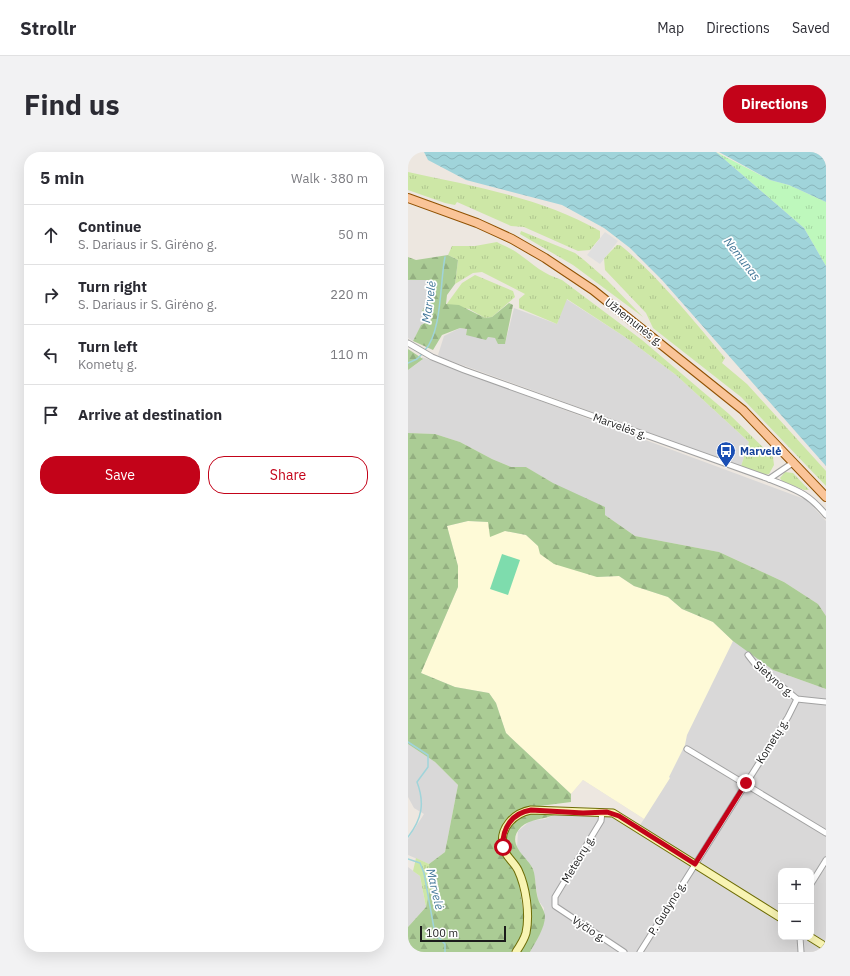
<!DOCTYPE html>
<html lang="en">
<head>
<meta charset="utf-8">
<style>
	body { margin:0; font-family:"IBM Plex Sans",sans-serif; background:#f2f2f3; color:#2b2b33 }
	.controls { position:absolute; right:12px; bottom:12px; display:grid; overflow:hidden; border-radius:8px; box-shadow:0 4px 16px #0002 }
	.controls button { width:36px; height:36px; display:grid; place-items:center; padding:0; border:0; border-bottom:1px solid #e1e1e2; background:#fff; color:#2b2b33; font:20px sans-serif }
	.scale { position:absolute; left:12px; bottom:10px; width:86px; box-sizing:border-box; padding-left:4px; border:2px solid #1b1b1b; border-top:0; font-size:11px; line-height:14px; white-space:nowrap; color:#1b1b1b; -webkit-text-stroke:3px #fff; paint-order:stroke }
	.stop { position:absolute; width:12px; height:12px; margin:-9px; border:3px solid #c30319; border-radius:50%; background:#fff }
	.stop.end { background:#c30319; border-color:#fff; box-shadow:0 1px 4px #0008 }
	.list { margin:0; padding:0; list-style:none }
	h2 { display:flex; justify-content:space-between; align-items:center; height:52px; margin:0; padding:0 16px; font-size:17px }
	h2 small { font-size:13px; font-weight:400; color:#7c7c81 }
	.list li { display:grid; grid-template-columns:26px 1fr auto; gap:12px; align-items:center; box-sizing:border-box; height:60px; padding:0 16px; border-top:1px solid #e1e1e2 }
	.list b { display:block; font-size:15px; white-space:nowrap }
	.list p { margin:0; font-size:13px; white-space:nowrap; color:#7c7c81 }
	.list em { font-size:13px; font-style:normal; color:#7c7c81 }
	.actions { display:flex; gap:8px; padding:12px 16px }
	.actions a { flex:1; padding:9px 0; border:1px solid #c30319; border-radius:16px; text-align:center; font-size:14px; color:#c30319 }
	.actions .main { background:#c30319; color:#fff }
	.icon { flex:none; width:22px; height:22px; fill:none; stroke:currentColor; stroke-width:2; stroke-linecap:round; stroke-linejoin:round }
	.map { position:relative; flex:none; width:418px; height:800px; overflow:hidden; border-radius:16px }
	header { display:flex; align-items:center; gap:24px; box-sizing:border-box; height:56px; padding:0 20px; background:#fff; border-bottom:1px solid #e1e1e2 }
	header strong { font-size:19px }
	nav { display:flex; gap:22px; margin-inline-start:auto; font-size:14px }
	.intro { display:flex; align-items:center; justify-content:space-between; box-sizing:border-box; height:96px; padding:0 24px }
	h1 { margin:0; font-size:28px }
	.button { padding:10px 18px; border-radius:16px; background:#c30319; color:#fff; font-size:14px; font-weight:700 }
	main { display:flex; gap:24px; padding:0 24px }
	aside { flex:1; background:#fff; border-radius:16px; box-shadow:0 4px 16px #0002 }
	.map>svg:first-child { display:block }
	.residential { fill:#d9d8d8; fill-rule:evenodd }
	.education { fill:#fefad7 }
	.grass { fill:url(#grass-tufts) }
	.forest { fill:url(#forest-firs) }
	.park { fill:url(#park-tufts) }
	.pitch { fill:#7edcad }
	.parking { fill:#dfdfdf }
	.water { fill:url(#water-waves) }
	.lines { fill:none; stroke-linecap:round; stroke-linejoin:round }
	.stream { stroke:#a0d4da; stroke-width:1.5 }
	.street-casing { stroke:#a2a2a2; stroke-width:7 }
	.secondary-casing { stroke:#6e6d06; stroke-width:9 }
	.primary-casing { stroke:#905102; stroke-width:10 }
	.street { stroke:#fff; stroke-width:5 }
	.secondary { stroke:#f8f4b3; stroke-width:7 }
	.primary { stroke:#fac498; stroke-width:8 }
	.route { stroke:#c30319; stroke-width:5 }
	.labels { text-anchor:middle; stroke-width:3.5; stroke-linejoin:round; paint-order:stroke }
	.street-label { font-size:11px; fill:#1b1b1b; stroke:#fff }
	.transit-label { font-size:11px; font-weight:bold; fill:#164399; stroke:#fff; text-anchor:start }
	.water-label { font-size:12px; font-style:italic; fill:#447899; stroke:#fff }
</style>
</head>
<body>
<header>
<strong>Strollr</strong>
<nav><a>Map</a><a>Directions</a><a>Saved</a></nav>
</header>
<div class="intro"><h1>Find us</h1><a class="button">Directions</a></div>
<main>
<aside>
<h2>5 min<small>Walk · 380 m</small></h2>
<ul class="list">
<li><svg class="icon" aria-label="ahead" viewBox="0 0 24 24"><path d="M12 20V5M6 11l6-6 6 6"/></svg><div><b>Continue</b><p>S. Dariaus ir S. Girėno g.</p></div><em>50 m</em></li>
<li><svg class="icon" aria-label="right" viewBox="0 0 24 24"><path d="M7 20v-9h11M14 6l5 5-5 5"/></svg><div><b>Turn right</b><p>S. Dariaus ir S. Girėno g.</p></div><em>220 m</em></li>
<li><svg class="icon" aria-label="left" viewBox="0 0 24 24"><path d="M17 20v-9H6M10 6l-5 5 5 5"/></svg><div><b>Turn left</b><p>Kometų g.</p></div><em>110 m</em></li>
<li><svg class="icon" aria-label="arrive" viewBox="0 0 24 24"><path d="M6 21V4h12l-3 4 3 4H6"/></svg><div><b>Arrive at destination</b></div></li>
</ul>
<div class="actions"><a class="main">Save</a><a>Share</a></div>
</aside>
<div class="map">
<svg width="418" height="800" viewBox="0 0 418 800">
	<defs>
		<pattern id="grass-tufts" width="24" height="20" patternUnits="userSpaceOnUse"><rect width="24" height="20" fill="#cde7a6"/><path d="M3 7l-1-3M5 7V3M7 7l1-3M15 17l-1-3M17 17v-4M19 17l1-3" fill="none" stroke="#afc68e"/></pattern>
		<pattern id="forest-firs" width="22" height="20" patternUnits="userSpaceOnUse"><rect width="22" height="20" fill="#abcc95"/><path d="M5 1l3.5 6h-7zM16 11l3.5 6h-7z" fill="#93af80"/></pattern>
		<pattern id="park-tufts" width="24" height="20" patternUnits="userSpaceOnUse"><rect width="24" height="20" fill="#bef8bc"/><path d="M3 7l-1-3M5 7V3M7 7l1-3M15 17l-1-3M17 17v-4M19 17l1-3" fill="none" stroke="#a3d4a1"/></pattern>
		<pattern id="water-waves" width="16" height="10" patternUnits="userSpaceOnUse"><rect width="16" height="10" fill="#a0d4da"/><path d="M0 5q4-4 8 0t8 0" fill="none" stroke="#89b5ba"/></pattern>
	</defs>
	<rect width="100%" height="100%" fill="#ede7e0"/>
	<g class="residential">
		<polygon points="0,128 20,128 22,131 22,145 14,159 21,161 23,168 13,173 5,189 0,186"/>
		<polygon points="158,147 217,185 268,223 341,290 333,314 32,205 30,203 36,184 52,176 59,177 58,182 87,186 97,192 106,156 149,172"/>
		<polygon points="14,205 399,348 418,369 418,464 410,452 376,430 311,400 227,384 197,363 118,315 103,315 84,307 52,290 27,282 0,281 0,218 14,208"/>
		<path d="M50 435 305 470 365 518 418 537V800H122L134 777 136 756 130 748 125 716 114 705 109 696 110 679 122 669 137 667 147 663H201L228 679 236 667 175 628 163 642ZM373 719H403V785H373Z"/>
		<polygon points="0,592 27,610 50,633 37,700 21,712 0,703 0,687 16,662 6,656 0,645"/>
		<polygon points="0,715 12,724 18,755 0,775"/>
	</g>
	<polygon class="education" points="60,369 80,370 97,379 118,383 130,394 189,425 211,424 226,434 260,445 274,457 305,470 325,489 279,583 277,593 261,625 262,626 236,667 175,628 163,642 98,581 88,551 81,541 47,535 13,521 50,435 50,414 39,374"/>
	<g class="grass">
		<path d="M0 20C65 34 134 46 192 79V86L182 98 170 99 116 75 103 74 49 50 47 53 37 51 0 38Z"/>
		<polygon points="113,79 167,101 176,108 199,128 235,165 165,113 112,82"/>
		<path d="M89 90C96 94 105 97 111 102 126 113 135 122 154 128L234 188 321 262 365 305 366 313 361 322 356 323 333 314 341 290 268 223 217 185 159 147 149 172 111 156V147L117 142 74 120 65 121 47 132 50 108 40 103 44 94H67Z"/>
		<path d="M209 93H212C249 123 286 169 317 206L314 211 339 232 418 319V334L333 245 245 176 238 161 197 118 196 106Z"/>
		<polygon points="67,123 105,139 107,145 84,165 77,166 61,157 38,153 54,131"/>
		<polygon points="377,320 385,321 401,338 396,338 374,329 372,326"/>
		<polygon points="8,706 21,712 22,735 18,755 12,724 5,719"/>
	</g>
	<g class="forest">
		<polygon points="40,103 50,108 47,132 39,143 38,152 51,153 77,166 84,165 101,151 105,153 97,192 90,192 87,186 80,185 78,188 58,183 59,177 52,176 34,183 25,198 5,189 13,173 23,168 21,161 14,159 22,146 22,131 20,128 0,128 0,105 8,108"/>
		<polygon points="0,197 15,207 0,218"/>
		<polygon points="0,281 27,282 52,290 84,307 103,315 118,315 145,331 197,355 197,363 227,384 311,400 376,430 410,452 418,464 418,537 365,518 325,489 305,470 274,457 260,445 226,434 211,424 189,425 146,412 132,402 130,394 118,383 97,379 82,385 80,370 60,369 39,374 50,414 50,435 13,521 47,535 81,541 88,551 98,581 163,642 163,650 116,656 107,661 98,669 92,692 92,699 110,725 116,764 116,776 112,787 103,800 0,800 0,775 18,755 22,735 21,712 37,700 50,633 27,610 0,592"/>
		<path d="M129 661 147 663C136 667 122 667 113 675 96 692 121 706 125 717 128 726 127 737 130 747 132 753 136 757 137 764 137 776 128 789 122 800H111C113 796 117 791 118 787 120 780 119 739 118 731 114 710 87 699 102 673 108 664 118 662 129 661Z"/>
	</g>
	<polygon class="park" points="308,0 362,28 381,33 418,50 418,114 396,76"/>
	<polygon class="pitch" points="94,402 112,408 100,443 82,437"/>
	<polygon class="parking" points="197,80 210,89 192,112 179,103"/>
	<g class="water">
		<polygon points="16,0 308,0 396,76 418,114 418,314 254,128 222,96 196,76 154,53 58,28 20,8"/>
		<polygon points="311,0 418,0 418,50 381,33 362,28"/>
	</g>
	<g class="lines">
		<g class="stream">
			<path d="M17 198C34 180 32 129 37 105"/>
			<polyline points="0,211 9,207 15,201"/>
			<path d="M0 590 20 603V615L9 630C17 651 14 667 0 685"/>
			<polyline points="0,707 12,711 16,721 27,782 37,792 37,800"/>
		</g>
		<g class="street-casing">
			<g id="street">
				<path d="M0 191 24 205 56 218 361 327C388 338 399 340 418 363"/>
				<polyline points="361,327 386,310"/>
				<polyline points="340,503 347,512 389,547 418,550"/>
				<polyline points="279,597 418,681"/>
				<polyline points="194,660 193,669 147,745 147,754 216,800"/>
				<polyline points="403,732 418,708"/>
				<polyline points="392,785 393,800"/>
				<polyline points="232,800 380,565 389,547"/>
			</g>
		</g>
		<g class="secondary-casing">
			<g id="secondary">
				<polyline points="402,785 418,795"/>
				<path d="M108 800C112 794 116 788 118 781 122 762 118 735 110 718 106 710 97 704 95 695 91 676 106 661 123 658L205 661 373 766"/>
			</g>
		</g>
		<g class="primary-casing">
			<polyline id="primary" points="0,46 69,71 104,87 137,106 185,138 335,258 418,345"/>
		</g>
		<use href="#street" class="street"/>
		<use href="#secondary" class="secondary"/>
		<use href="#primary" class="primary"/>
	</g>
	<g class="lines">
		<path class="route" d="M95 695C94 676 104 661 123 658L175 661 199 660 211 664 287 712 338 631"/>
	</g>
	<defs>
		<g id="bus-pin" transform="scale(1)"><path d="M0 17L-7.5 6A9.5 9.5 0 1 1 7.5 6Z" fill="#1a4fb4" stroke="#fff"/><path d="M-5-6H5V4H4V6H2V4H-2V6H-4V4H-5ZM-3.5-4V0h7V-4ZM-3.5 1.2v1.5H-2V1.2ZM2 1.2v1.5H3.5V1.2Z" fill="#fff"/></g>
	</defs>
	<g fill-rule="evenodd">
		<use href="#bus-pin" x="318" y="299"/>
	</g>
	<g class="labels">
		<g class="street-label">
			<text transform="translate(226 170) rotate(38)" y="4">Užnemunės g.</text>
			<text transform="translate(212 274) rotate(20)" y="4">Marvelės g.</text>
			<text transform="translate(366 527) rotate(41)" y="4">Sietyno g.</text>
			<text transform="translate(364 589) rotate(-58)" y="4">Kometų g.</text>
			<text transform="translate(170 707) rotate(-59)" y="4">Meteorų g.</text>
			<text transform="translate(259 756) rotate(-58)" y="4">P. Gudyno g.</text>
			<text transform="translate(181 777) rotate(33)" y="4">Vyčio g.</text>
		</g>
		<g class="transit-label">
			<text x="332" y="303">Marvelė</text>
		</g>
		<g class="water-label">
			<text transform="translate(334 107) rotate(52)" y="4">Nemunas</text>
			<text transform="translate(21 150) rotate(-82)" y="4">Marvelė</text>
			<text transform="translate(27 737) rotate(77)" y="4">Marvelė</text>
		</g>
	</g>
</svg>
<div class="controls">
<button>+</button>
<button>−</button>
</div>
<div class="scale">100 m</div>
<div class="stop" style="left:95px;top:695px"></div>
<div class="stop end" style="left:338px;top:631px"></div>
</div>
</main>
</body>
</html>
